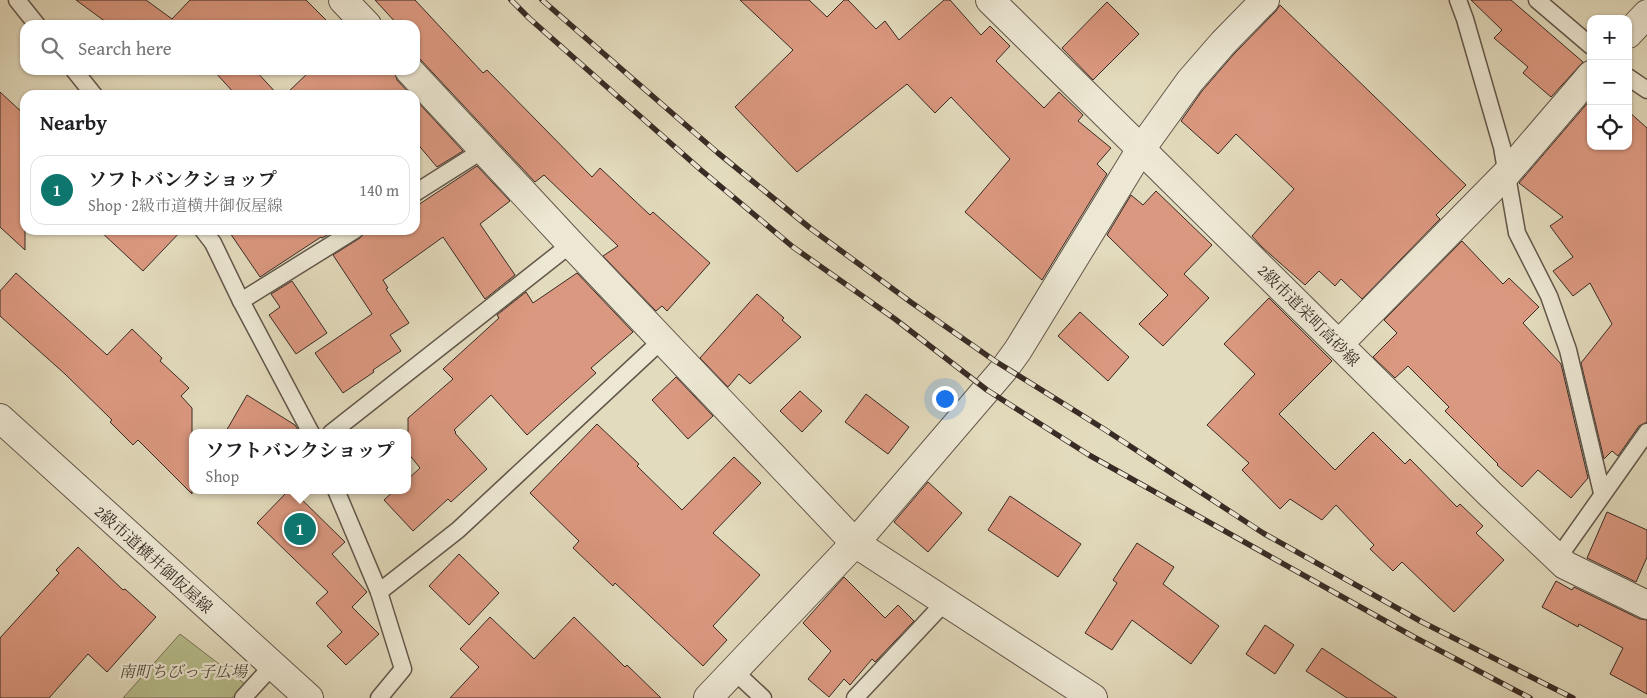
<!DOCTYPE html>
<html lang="en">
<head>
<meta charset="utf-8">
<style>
	body { margin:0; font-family:"Gentium Book Plus","Noto Serif JP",serif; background:#f2f2f2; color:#202124 }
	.controls { position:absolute; right:15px; top:15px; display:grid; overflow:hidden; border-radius:10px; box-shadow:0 1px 4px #0004 }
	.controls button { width:45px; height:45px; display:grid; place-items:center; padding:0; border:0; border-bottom:1px solid #e0e0e0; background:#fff; color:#202124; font:25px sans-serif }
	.you { position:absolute; left:944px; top:398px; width:18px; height:18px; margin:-12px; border:4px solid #fff; border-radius:50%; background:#1a73e8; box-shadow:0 0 0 8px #1a73e833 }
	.badge { display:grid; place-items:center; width:32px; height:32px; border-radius:50%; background:#0f766e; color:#fff; font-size:16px; font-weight:700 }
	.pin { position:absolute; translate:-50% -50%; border:2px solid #fff; box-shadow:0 1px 5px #0006 }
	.popup { position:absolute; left:189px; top:429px; width:222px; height:65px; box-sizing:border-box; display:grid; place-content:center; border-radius:10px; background:#fff; filter:drop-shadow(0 1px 4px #0005); font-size:16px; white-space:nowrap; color:#757577 }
	.popup b { font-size:19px; color:#202124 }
	.popup::after { content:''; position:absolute; left:50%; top:100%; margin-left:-10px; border:10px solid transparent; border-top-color:#fff }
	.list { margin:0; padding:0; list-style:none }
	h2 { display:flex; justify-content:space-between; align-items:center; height:65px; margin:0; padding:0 20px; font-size:21px }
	h2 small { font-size:16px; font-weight:400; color:#757577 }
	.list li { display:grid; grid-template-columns:32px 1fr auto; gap:15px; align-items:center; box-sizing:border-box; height:70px; margin:0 10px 10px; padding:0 10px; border:1px solid #e0e0e0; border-radius:15px }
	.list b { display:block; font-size:19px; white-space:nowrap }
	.list p { margin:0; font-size:16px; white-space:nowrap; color:#757577 }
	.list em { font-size:16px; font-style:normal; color:#757577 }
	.icon { flex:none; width:28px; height:28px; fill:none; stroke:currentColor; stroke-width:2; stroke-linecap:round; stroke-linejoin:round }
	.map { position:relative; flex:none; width:1647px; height:698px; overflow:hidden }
	.search { position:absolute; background:#fff; box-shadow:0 1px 4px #0004; left:20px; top:20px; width:400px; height:55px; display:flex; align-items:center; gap:12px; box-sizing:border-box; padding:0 18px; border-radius:15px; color:#757577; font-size:19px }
	.panel { position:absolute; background:#fff; box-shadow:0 1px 4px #0004; left:20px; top:90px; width:400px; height:145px; border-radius:15px }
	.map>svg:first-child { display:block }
	.green { fill:#b7bf8e; stroke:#78755a }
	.building { fill:#db9880; stroke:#382b25 }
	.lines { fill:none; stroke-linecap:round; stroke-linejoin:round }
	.service-casing { stroke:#63574b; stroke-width:19 }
	.minor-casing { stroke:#63574b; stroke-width:30 }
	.tertiary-casing { stroke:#63574b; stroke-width:30 }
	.service { stroke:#ede8d4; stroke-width:16 }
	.minor { stroke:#ede8d4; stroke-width:28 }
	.tertiary { stroke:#ede8d4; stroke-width:28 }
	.rail-casing { stroke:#382b25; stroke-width:5.5 }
	.rail { stroke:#ede8d4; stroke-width:4; stroke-dasharray:11; stroke-linecap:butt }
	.labels { text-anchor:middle; stroke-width:4.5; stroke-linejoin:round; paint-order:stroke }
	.street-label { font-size:16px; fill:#382b25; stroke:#ede8d4 }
	.park-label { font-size:16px; font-style:italic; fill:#51493a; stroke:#ede8d4 }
</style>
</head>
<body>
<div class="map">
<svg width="1647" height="698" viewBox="0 0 1647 698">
	<rect width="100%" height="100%" fill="#e3dbbd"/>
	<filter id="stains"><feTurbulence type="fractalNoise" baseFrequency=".004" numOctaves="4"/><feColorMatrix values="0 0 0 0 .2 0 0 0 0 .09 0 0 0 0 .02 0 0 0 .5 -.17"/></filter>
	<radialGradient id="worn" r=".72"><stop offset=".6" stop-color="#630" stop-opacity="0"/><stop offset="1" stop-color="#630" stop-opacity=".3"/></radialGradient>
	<polygon class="green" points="180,634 245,684 232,698 123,698"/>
	<g class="building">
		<polygon points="76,0 146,0 172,19 190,0 306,0 331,25 110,25"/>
		<polygon points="375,0 415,0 483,73 487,70 592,177 600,168 650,215 653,212 710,263 667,311 662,306 656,311 603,256 618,246 544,175 535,182 420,59 415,56 415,25 398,25"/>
		<polygon points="740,0 809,0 827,17 844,0 848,0 876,29 885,21 899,40 944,0 950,0 981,35 990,26 1010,46 996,61 1044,108 1059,92 1083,115 1078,121 1111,148 1097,164 1107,174 1042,280 965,212 1010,159 951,97 935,113 907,84 797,172 735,107 793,50"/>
		<polygon points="1471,0 1511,0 1583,62 1551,97 1523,73 1528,67 1494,38 1502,30"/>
		<polygon points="1107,2 1139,34 1093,80 1062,48"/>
		<polygon points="1280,5 1466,185 1436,215 1440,219 1362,299 1341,279 1335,286 1319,271 1305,285 1262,247 1252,236 1294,189 1236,134 1218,154 1181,121 1202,91 1234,54 1276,11"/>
		<polygon points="213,70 255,70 278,95 236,95"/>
		<polygon points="311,70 394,70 397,80 411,95 285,95"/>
		<polygon points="0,92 25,115 25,250 0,227"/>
		<polygon points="415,99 463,151 437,167 415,141"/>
		<polygon points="1591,99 1591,146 1628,146 1628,111 1647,128 1647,422 1639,426 1618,456 1612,451 1604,459 1581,363 1612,324 1590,283 1573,296 1553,271 1573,257 1550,226 1563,217 1519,183"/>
		<polygon points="477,166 510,201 480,224 515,275 485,299 443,237 383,280 388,288 386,289 409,323 390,335 401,351 373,370 374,372 343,393 315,353 372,314 333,255 360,238 365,230 415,230 415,207"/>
		<polygon points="1156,191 1212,245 1184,274 1209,298 1163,346 1139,324 1168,295 1107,235 1131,195 1143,205"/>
		<polygon points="99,230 182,230 143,271"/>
		<polygon points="228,230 336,230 322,238 321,237 260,277"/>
		<polygon points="1462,241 1503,284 1509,278 1539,307 1523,323 1561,364 1588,478 1571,498 1538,470 1522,487 1497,465 1498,464 1445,411 1449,407 1408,366 1395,378 1373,357 1397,333 1384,320"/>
		<polygon points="16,273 107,355 132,329 162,358 160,361 189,388 181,396 192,408 192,494 138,440 133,445 110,422 112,420 65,374 0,316 0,291"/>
		<polygon points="577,273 633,332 591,368 596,373 527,435 491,395 454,430 456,432 455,433 487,469 451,502 448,499 413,531 384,500 395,490 408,490 408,479 420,468 408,453 408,418 453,379 443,369 499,318 497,315 526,292 533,303"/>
		<polygon points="292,281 327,333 296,354 269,315 280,307 271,294"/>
		<polygon points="757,294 784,318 782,320 801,337 750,384 739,374 728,387 700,358"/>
		<polygon points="1269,298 1332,361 1279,414 1335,470 1373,432 1405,464 1410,459 1457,507 1460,504 1483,526 1476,533 1504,560 1454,612 1402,562 1393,571 1370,549 1374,545 1336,505 1322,520 1290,499 1280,509 1242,470 1249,463 1207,425 1255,374 1224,344"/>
		<polygon points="1080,312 1129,357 1108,381 1058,336"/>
		<polygon points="676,377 713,416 688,439 652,400"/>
		<polygon points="800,391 822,411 802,432 780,411"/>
		<polygon points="866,394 909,427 888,454 845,422"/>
		<polygon points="247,395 295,425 300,433 225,433"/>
		<polygon points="597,424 639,464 637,466 682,510 734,457 761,483 713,533 760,575 713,626 727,640 703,666 615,583 613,586 573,548 579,541 530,493"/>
		<polygon points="928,482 962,513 928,552 894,522"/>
		<polygon points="289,490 292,490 345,542 332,554 367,592 352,607 379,634 346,665 327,646 342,632 316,603 328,592 257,523"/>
		<polygon points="1010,496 1081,544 1058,577 988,530"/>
		<polygon points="1607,512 1647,530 1647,557 1636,582 1587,558"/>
		<polygon points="1137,543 1174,567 1163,584 1219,626 1191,664 1132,620 1112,650 1085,633 1117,583 1113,580"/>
		<polygon points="78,547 123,590 125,589 156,617 107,672 88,654 49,698 0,698 0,638 59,573 56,570"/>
		<polygon points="459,554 499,593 469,625 429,586"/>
		<polygon points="844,577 885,618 898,605 914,621 875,662 872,659 850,685 844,679 829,697 808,679 831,651 803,623"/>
		<polygon points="1556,581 1572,590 1574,587 1640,619 1647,620 1647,694 1610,674 1623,648 1579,624 1578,627 1542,607"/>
		<polygon points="490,617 534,659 574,617 625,667 627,665 661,698 450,698 479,667 460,649"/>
		<polygon points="1265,625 1294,645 1275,674 1246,654"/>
		<polygon points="1322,648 1397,698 1347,698 1306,671"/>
	</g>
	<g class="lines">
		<g class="service-casing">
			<g id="service">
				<polyline points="17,0 37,25"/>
				<polyline points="1458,0 1465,19 1502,147 1517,233 1549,296 1568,350 1602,493"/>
				<polyline points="1537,0 1591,46"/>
				<polyline points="74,70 94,95"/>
				<polyline points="1628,77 1647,90"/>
				<polyline points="415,193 483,150"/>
				<polyline points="203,230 213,243 241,301 311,433"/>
				<polyline points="241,301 355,230"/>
				<polyline points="331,433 571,244"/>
				<polyline points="336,490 379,592 403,669 379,698"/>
				<polyline points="1558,558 1647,432"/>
				<polyline points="379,592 458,530 662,340"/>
				<polyline points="734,671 763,698"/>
				<polyline points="243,698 273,665"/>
				<polyline points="855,698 945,602"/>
			</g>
		</g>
		<g class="minor-casing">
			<g id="minor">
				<polyline points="343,0 367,25"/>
				<polyline points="1628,34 1647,14"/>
				<polyline points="409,70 571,244 855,543 1093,698"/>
				<polyline points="1339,344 1507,173 1591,75"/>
				<polyline points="708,698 855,543 1005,368 1018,350 1141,149 1190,81 1223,43 1265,0"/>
			</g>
		</g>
		<g class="tertiary-casing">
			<g id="tertiary">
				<polyline points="990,0 1491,495 1565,565 1647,605"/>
				<polyline points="0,418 309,698"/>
			</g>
		</g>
		<use href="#service" class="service"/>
		<use href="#minor" class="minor"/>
		<use href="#tertiary" class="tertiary"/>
		<g class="rail-casing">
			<g id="rail">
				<polyline points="511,0 530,19 701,170 793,247 895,319 987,390 1089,455 1414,637 1530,698"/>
				<polyline points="542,0 718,153 810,228 912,303 995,361 1104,429 1263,533 1422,622 1573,698"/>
			</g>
		</g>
		<use href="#rail" class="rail"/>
	</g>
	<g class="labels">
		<g class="street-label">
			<text transform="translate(1309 315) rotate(45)" y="6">2級市道栄町高砂線</text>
			<text transform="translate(154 559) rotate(42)" y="6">2級市道横井御仮屋線</text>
		</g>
		<g class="park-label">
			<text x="183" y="677">南町ちびっ子広場</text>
		</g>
	</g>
	<rect width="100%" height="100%" filter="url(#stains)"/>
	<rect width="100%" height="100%" fill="url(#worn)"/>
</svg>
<div class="controls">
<button>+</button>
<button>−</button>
<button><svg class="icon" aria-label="locate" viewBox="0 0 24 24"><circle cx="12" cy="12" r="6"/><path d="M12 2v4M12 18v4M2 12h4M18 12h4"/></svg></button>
</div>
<div class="you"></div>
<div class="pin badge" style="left:300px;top:529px">1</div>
<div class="popup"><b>ソフトバンクショップ</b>Shop</div>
<div class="search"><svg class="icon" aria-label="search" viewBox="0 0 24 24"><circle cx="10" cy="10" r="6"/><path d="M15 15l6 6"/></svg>Search here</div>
<section class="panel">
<h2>Nearby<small></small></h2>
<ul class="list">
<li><span class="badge">1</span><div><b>ソフトバンクショップ</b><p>Shop · 2級市道横井御仮屋線</p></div><em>140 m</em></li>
</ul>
</section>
</div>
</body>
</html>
